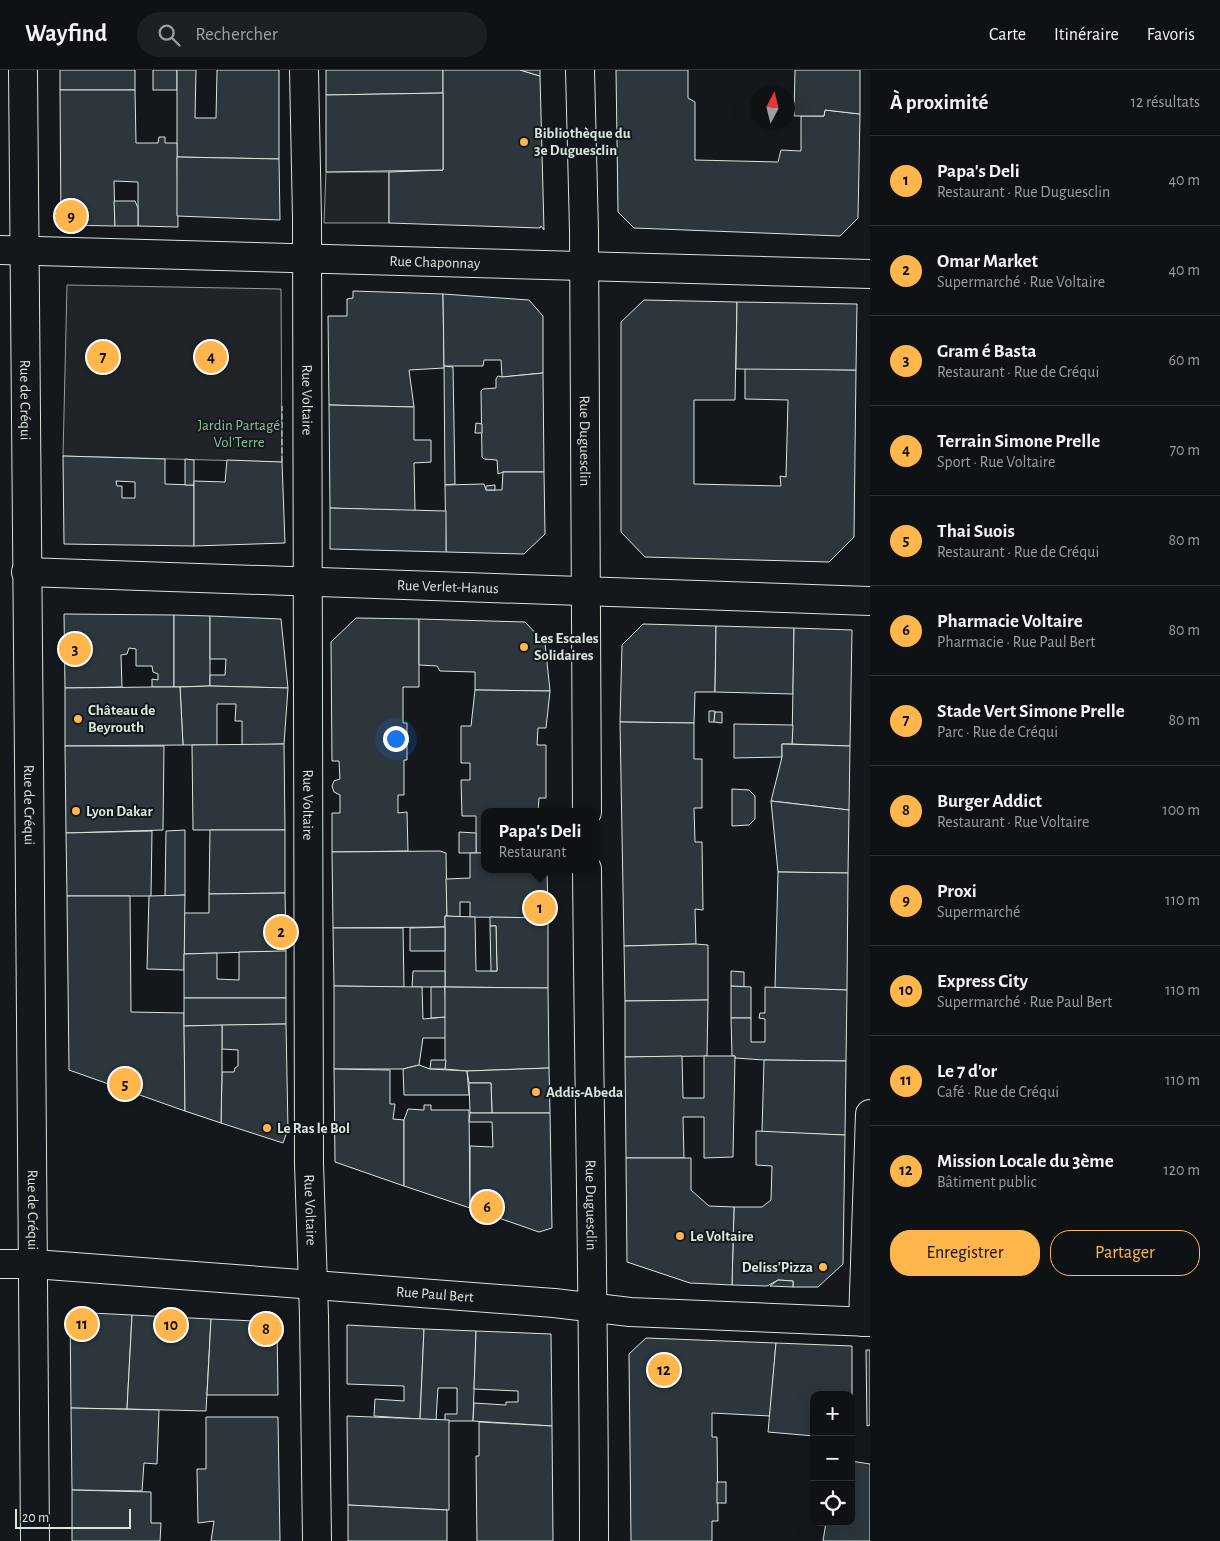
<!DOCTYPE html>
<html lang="fr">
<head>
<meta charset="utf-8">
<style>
	body { margin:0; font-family:"Alegreya Sans",sans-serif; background:#1d2022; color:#f1f3f6 }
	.controls { position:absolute; right:15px; bottom:15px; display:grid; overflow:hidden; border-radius:10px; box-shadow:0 5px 20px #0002 }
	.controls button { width:45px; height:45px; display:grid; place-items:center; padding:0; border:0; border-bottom:1px solid #2f3234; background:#0f1215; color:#f1f3f6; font:25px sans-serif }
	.compass { position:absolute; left:750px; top:15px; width:45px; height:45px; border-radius:50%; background:#0f1215; box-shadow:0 5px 20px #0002; rotate:7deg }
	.scale { position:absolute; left:15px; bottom:12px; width:116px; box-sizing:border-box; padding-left:5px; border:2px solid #d8e6dc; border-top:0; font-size:14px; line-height:18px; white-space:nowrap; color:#d8e6dc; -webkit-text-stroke:4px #14181c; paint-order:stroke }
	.you { position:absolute; left:395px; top:668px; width:18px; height:18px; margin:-12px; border:4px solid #fff; border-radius:50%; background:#1a73e8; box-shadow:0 0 0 8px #1a73e833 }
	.badge { display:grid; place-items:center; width:32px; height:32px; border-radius:50%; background:#ffb74d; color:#111; font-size:16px; font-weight:700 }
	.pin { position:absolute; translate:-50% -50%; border:2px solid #fff; box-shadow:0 1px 5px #0006 }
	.popup { position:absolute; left:481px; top:738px; width:118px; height:65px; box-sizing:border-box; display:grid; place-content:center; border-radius:10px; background:#0f1215; filter:drop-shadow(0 1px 4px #0005); font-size:16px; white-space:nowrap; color:#9b9ea0 }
	.popup b { font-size:19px; color:#f1f3f6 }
	.popup::after { content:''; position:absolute; left:50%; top:100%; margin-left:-10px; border:10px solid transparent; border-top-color:#0f1215 }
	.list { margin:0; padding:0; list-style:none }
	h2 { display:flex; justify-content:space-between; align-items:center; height:65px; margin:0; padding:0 20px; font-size:21px }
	h2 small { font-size:16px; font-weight:400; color:#9b9ea0 }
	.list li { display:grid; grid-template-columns:32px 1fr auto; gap:15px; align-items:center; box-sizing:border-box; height:90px; padding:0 20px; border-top:1px solid #2f3234 }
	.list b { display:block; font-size:19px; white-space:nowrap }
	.list p { margin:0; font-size:16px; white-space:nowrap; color:#9b9ea0 }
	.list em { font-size:16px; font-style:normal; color:#9b9ea0 }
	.actions { display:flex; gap:10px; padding:15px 20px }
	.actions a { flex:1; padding:11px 0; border:1px solid #ffb74d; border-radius:20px; text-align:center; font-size:18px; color:#ffb74d }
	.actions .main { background:#ffb74d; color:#111 }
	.icon { flex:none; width:28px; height:28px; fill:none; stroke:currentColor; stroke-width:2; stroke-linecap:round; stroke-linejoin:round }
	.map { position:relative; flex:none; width:870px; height:1471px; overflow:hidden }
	header { display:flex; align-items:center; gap:30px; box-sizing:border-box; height:70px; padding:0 25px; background:#0f1215; border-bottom:1px solid #2f3234 }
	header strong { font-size:24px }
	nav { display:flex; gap:28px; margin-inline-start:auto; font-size:18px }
	.search { width:350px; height:45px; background:#1d2022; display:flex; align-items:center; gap:12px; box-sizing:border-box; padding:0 18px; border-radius:28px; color:#9b9ea0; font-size:19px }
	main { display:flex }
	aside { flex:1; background:#0f1215 }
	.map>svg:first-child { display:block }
	.green { fill:#202428; stroke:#939e99 }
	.building { fill:#2c363c; stroke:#d8e6dc; fill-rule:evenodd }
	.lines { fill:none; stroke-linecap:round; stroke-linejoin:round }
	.street-casing { stroke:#d8e6dc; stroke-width:30 }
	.secondary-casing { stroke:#d8e6dc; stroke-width:30 }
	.street { stroke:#14181c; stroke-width:28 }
	.secondary { stroke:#14181c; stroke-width:28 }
	.fence { stroke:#d8e6dc; stroke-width:1; stroke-dasharray:6 2.5; stroke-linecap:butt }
	.poi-dot { fill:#ffb74d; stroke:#14181c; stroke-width:2 }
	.labels { text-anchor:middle; stroke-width:4; stroke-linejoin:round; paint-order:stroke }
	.poi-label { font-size:15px; font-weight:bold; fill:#d8e6dc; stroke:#14181c; text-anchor:start }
	.street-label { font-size:15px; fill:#d8e6dc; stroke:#14181c }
	.park-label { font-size:15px; fill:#8ac095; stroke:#14181c }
</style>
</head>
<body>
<header>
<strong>Wayfind</strong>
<div class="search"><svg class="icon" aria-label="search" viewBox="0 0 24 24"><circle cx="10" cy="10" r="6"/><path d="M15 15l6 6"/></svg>Rechercher</div>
<nav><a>Carte</a><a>Itinéraire</a><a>Favoris</a></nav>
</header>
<main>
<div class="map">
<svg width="870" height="1471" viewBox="0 0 870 1471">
	<rect width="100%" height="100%" fill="#14181c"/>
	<g class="green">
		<polygon points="326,102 389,102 389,153 324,153"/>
		<polygon points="67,215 281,219 282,392 63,386"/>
	</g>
	<g class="building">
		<rect x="60" y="0" width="75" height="20"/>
		<rect x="153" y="0" width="24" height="20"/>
		<polygon points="177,0 196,0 195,48 216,48 217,0 279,0 279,89 177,87"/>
		<polygon points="326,0 443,0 443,23 326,25"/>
		<polygon points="443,0 520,0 540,6 544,160 541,156 540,158 389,153 389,102 443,100"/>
		<polygon points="520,0 540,0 540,6"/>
		<polygon points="616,0 688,0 688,28 695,32 695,90 778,92 781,80 801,81 801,46 824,46 825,40 860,44 858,148 840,166 634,158 618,142"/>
		<polygon points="795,0 860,0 860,44 825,40 824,46 794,46"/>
		<polygon points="60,20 135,20 136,73 158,73 159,67 165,67 165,73 177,73 178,157 138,156 138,112 114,111 115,156 61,155"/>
		<polygon points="443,23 443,100 326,102 326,25"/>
		<polygon points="177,87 279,89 280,150 177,146"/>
		<polygon points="114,131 135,131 138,138 138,156 115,156"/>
		<polygon points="353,221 443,224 444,298 409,300 414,337 329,335 328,246 347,246 347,229 353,228"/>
		<polygon points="443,224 529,230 543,246 543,303 502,307 501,290 484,290 483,296 444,296"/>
		<polygon points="644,230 737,232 735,330 694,330 694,414 781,416 780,406 786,407 788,330 745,329 745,298 856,300 854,467 829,492 645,487 621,462 621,252"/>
		<polygon points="737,232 857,234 856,300 736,299"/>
		<polygon points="444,296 453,297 455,414 445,415"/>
		<polygon points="543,303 544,402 503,402 498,404 497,390 484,389 482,387 481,321 483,319 496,318 496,309 498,306 502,307"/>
		<polygon points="329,335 414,337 414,370 431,370 431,392 414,393 415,441 330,438"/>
		<polygon points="476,353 482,354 482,363 475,363"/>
		<path d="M63 386 165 389V414L194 415V476L64 474ZM116 411 135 412V428H122V416H117Z"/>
		<polygon points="185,389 194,390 194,415 185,415"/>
		<polygon points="227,390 282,392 285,473 194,476 194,411 225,412"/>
		<polygon points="503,402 544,402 545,464 524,484 446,482 445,415 484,414 486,420 502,420"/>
		<polygon points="495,415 495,420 486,420 486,416"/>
		<polygon points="330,438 446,441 446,482 330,479"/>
		<polygon points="64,544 174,545 174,617 152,617 152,609 158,610 158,604 153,602 152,596 136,596 136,579 129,578 127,584 121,585 122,617 65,618"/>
		<polygon points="174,545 210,546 210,616 174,617"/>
		<polygon points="210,546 281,549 288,618 210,616 210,605 225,605 226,589 210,589"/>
		<polygon points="356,548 419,549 419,617 403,617 403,653 407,653 407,690 404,690 404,725 398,725 398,743 407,742 408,781 332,782 332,743 340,743 340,725 334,722 332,716 334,711 340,709 339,691 332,691 331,572"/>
		<polygon points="419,549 525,552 545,573 550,621 475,620 475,602 440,601 437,596 419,595"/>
		<polygon points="643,554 716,556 715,622 695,622 694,653 620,652 622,575"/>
		<polygon points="716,556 794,558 793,624 715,622"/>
		<polygon points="794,558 852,560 850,676 792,674"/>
		<polygon points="210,616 288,618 284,674 242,675 242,651 235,651 236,634 217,634 217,675 183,675 180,617"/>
		<polygon points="152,617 180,617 183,675 65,676 65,618"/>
		<polygon points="475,620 550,621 546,658 538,658 537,675 546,675 546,728 539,728 538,742 485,742 485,783 476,783 476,746 462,746 461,710 470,710 470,693 461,693 461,656 471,656"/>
		<polygon points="709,641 715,641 714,652 709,652"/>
		<polygon points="715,642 722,642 722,653 714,652"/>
		<polygon points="620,652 694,653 694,689 702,689 702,738 694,738 695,772 702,772 703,840 695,839 696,874 624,876"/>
		<polygon points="734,654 793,655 792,674 782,674 782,687 734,688"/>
		<polygon points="284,674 285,760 193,760 192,675"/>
		<polygon points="782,674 850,676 849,740 771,731 782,687"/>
		<polygon points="65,676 164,676 163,760 66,763"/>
		<polygon points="732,719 749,720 755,726 755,749 749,755 732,756"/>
		<polygon points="771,731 849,740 848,803 778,802"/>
		<polygon points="185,760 185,825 165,826 166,761"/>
		<polygon points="210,760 285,760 285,823 209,824"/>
		<polygon points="152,761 151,826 67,826 66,763"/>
		<polygon points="459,762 476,763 476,783 459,783"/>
		<polygon points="440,781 446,783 447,846 445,846 445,857 333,858 332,782"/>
		<polygon points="470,783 485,783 485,799 547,799 548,848 470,847 470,832 460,832 460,847 447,846 446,809 470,808"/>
		<polygon points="778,802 848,803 847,920 775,918"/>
		<polygon points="285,823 286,881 184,884 184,843 209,843 209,824"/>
		<polygon points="185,825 184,900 147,899 149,826"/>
		<polygon points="67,826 130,826 131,942 184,943 185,1041 69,1000"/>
		<polygon points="445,846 475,847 476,901 497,901 496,856 490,856 490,847 548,848 548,918 445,917"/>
		<polygon points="490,856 496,856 497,901 491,901"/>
		<polygon points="445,857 445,881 410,881 410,858"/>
		<polygon points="333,858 403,858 404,917 334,916"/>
		<polygon points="696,874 708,875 708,930 625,931 624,876"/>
		<polygon points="286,881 286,928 184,928 184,884 217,883 217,909 239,910 239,882"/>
		<polygon points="413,901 445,901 445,917 412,917"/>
		<polygon points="731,901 744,902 744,917 731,916"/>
		<polygon points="334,916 422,917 423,949 446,947 446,968 423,968 419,995 403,999 334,999"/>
		<polygon points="731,916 751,917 751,948 731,948"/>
		<polygon points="431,917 445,917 446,947 431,948"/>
		<polygon points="445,917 548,918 549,998 467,1001 445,999"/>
		<polygon points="765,917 847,920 846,991 764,990 735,988 735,986 732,986 731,948 751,948 751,972 765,972 765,949 759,948 760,943 765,943"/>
		<polygon points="184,928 286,928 286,954 184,956"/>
		<polygon points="708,930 707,986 625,987 625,931"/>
		<polygon points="286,954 288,1059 283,1073 221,1053 222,1002 234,1002 235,998 238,996 238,980 222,979 222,955"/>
		<polygon points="222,955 222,1002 221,1053 185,1041 184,956"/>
		<polygon points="682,986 683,1028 704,1028 704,986 735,986 733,1087 704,1088 704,1047 683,1047 684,1088 626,1088 625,987"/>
		<polygon points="431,990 446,990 445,999 430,999"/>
		<polygon points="764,990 846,991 845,1065 762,1062"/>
		<polygon points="419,995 430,999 467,1001 469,1025 404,1025 403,999"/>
		<polygon points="549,998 550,1043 492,1043 491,1013 469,1013 467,1001"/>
		<polygon points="334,999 390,1000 390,1034 395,1034 393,1049 404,1050 404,1116 335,1092"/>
		<polygon points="469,1013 491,1013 492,1043 470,1043"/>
		<polygon points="424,1035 431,1035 431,1040 469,1040 470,1138 404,1116 404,1050 408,1039 424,1040"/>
		<polygon points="470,1043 550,1043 552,1158 539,1162 470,1138 470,1076 493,1077 492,1052 469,1052"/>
		<polygon points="756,1061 845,1065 843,1194 818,1217 793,1217 793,1211 778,1210 767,1216 732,1215 734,1137 762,1137 771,1130 772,1096 756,1095"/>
		<polygon points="626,1088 691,1088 691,1120 709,1136 734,1137 732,1215 690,1213 627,1192"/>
		<polygon points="778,1210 793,1211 793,1217 770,1216"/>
		<polygon points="70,1242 132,1245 127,1339 71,1338"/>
		<polygon points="132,1245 211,1249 206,1341 127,1339"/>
		<polygon points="211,1249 277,1252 278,1325 207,1325"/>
		<polygon points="347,1255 424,1259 420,1349 374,1346 375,1329 404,1331 404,1316 347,1314"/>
		<polygon points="424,1259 476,1261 473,1351 445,1351 445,1344 457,1344 457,1318 438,1318 436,1350 420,1349"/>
		<polygon points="476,1261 551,1264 552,1356 473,1351 474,1333 506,1335 506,1332 518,1332 518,1321 474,1319"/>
		<polygon points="646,1268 776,1273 770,1346 712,1343 712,1367 717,1367 718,1451 712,1451 712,1471 631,1471 629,1284"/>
		<polygon points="776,1273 852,1276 852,1369 851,1325 814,1325 814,1366 768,1362"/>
		<polygon points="866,1280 870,1280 870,1355 867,1356"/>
		<polygon points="71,1338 159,1340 157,1394 144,1393 142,1421 72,1420"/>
		<polygon points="347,1346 449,1350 449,1440 348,1435"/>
		<polygon points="206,1347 278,1347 280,1471 211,1471 214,1451 198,1453 197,1399 206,1399"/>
		<polygon points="479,1352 552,1356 553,1471 477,1471 476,1386 479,1386"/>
		<polygon points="851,1391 870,1394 870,1471 823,1471 826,1452 851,1452"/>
		<rect x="717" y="1412" width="9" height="21"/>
		<polygon points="72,1420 151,1422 151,1453 161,1453 160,1471 72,1471"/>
		<polygon points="348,1435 447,1440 447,1471 348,1471"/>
	</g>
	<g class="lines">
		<g class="street-casing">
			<g id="street">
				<path id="s1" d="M23 0C26 490 33 981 35 1471"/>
				<path id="s2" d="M304 0 307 149 309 1094 314 1246 317 1471"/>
				<path id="s3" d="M580 0 584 161 587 742"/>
				<path id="s4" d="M0 180 870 204"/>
				<path id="s5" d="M26 502 870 531"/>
				<path id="s6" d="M587 799C589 1023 594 1247 594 1471"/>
				<polyline points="863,1252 870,1044"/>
			</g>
		</g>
		<g class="secondary-casing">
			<g id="secondary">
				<path id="s7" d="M0 1194H34L554 1233 630 1242 870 1252"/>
			</g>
		</g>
		<use href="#street" class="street"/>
		<use href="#secondary" class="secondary"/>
		<polyline class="fence" points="282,392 282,336"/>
	</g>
	<g class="poi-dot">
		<circle cx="524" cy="72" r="5"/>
		<circle cx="524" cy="577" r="5"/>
		<circle cx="78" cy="649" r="5"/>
		<circle cx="76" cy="741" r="5"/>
		<circle cx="536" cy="1022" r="5"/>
		<circle cx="267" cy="1058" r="5"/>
		<circle cx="680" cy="1166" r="5"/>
		<circle cx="823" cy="1197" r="5"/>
	</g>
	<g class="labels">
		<g class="poi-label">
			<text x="534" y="68">Bibliothèque du<tspan x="534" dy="17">3e Duguesclin</tspan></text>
			<text x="534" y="573">Les Escales<tspan x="534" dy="17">Solidaires</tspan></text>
			<text x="88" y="645">Château de<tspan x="88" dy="17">Beyrouth</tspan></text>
			<text x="86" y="746">Lyon Dakar</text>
			<text x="546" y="1027">Addis-Abeda</text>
			<text x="277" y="1063">Le Ras le Bol</text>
			<text x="690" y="1171">Le Voltaire</text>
			<text x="813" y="1202" text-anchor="end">Deliss'Pizza</text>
		</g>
		<g class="street-label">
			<text dy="5" stroke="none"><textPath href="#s4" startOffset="435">Rue Chaponnay</textPath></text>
			<text dy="5" stroke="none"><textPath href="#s1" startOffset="330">Rue de Créqui</textPath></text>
			<text dy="5" stroke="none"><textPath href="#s2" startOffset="330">Rue Voltaire</textPath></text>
			<text dy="5" stroke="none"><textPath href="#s3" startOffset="371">Rue Duguesclin</textPath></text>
			<text dy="5" stroke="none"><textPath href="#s5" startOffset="422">Rue Verlet-Hanus</textPath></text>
			<text dy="5" stroke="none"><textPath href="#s1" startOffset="735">Rue de Créqui</textPath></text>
			<text dy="5" stroke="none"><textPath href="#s2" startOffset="735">Rue Voltaire</textPath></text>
			<text dy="5" stroke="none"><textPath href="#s6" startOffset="336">Rue Duguesclin</textPath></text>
			<text dy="5" stroke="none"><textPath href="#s1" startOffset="1140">Rue de Créqui</textPath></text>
			<text dy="5" stroke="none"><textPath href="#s2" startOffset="1140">Rue Voltaire</textPath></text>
			<text dy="5" stroke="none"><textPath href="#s7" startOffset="436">Rue Paul Bert</textPath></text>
		</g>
		<g class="park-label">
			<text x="239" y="360">Jardin Partagé<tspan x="239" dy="17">Vol'Terre</tspan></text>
		</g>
	</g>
</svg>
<div class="controls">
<button>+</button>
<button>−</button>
<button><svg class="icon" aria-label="locate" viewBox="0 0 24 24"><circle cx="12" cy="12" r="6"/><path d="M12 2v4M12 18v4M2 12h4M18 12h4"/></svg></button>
</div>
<svg class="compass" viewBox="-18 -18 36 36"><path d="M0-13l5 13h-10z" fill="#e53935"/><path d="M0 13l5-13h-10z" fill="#9b9ea0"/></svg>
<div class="scale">20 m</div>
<div class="you"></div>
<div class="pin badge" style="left:540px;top:838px">1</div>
<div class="popup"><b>Papa's Deli</b>Restaurant</div>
<div class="pin badge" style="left:281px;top:862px">2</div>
<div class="pin badge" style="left:75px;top:579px">3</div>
<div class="pin badge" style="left:211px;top:287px">4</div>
<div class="pin badge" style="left:125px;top:1014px">5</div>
<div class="pin badge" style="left:487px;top:1137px">6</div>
<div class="pin badge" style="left:103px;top:287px">7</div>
<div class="pin badge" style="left:266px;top:1259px">8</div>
<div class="pin badge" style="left:71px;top:146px">9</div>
<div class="pin badge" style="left:171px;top:1255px">10</div>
<div class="pin badge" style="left:82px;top:1254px">11</div>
<div class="pin badge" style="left:664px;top:1300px">12</div>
</div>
<aside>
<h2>À proximité<small>12 résultats</small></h2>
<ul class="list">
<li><span class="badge">1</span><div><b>Papa's Deli</b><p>Restaurant · Rue Duguesclin</p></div><em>40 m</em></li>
<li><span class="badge">2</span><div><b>Omar Market</b><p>Supermarché · Rue Voltaire</p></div><em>40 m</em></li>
<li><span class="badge">3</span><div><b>Gram é Basta</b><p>Restaurant · Rue de Créqui</p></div><em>60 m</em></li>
<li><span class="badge">4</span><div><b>Terrain Simone Prelle</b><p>Sport · Rue Voltaire</p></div><em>70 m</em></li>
<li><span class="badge">5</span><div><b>Thai Suois</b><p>Restaurant · Rue de Créqui</p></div><em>80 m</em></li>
<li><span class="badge">6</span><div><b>Pharmacie Voltaire</b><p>Pharmacie · Rue Paul Bert</p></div><em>80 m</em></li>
<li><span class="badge">7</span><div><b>Stade Vert Simone Prelle</b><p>Parc · Rue de Créqui</p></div><em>80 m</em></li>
<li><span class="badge">8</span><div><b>Burger Addict</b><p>Restaurant · Rue Voltaire</p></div><em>100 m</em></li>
<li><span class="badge">9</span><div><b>Proxi</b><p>Supermarché</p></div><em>110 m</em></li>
<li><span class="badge">10</span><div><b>Express City</b><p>Supermarché · Rue Paul Bert</p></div><em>110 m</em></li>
<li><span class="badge">11</span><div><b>Le 7 d'or</b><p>Café · Rue de Créqui</p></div><em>110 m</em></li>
<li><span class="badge">12</span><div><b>Mission Locale du 3ème</b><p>Bâtiment public</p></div><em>120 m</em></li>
</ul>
<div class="actions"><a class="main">Enregistrer</a><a>Partager</a></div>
</aside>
</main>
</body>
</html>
